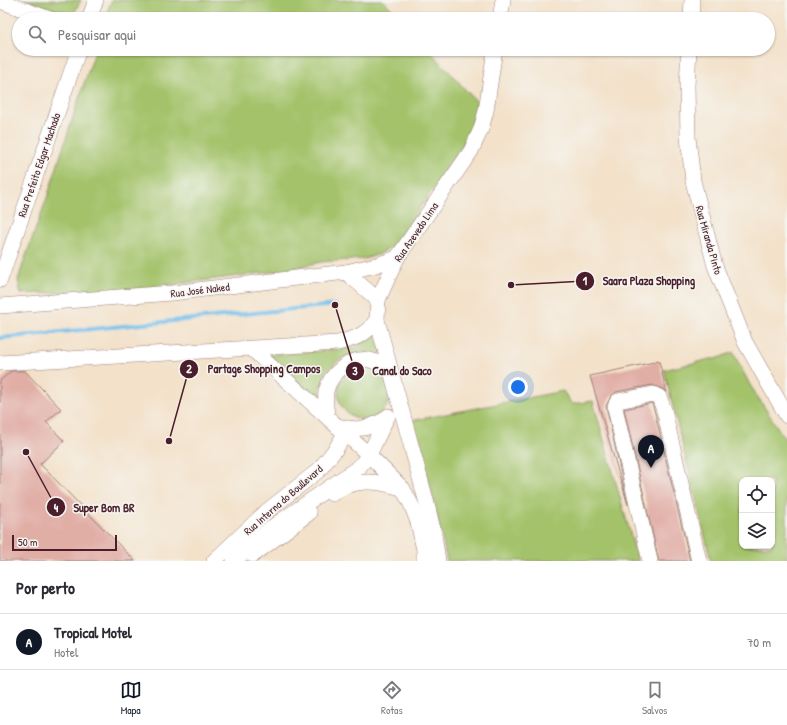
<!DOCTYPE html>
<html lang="pt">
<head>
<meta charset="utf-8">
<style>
	body { margin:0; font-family:"Patrick Hand",sans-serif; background:#f7f7f7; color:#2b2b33 }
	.controls { position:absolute; right:12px; bottom:12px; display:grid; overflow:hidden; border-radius:8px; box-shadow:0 1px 3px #0004 }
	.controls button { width:36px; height:36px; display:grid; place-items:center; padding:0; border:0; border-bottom:1px solid #e1e1e2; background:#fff; color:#2b2b33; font:20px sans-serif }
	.scale { position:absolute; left:12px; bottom:10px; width:105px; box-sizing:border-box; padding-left:4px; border:2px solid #4a1f2b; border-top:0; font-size:11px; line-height:14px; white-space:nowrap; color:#4a1f2b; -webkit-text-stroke:3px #f6f6f2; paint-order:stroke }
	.you { position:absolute; left:518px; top:387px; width:14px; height:14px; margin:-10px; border:3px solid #fff; border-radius:50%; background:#1a73e8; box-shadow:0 0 0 6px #1a73e833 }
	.badge { display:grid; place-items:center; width:26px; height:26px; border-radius:50%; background:#111827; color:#fff; font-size:13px; font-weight:700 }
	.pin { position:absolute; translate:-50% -33px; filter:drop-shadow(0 1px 2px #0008) }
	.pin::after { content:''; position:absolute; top:21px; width:14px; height:12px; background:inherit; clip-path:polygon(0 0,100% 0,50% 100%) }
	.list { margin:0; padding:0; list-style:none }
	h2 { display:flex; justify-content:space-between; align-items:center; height:52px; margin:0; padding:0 16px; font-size:17px }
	h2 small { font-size:13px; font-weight:400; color:#7c7c81 }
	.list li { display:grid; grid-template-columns:26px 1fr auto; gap:12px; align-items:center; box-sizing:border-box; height:56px; padding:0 16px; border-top:1px solid #e1e1e2 }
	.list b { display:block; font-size:15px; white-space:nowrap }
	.list p { margin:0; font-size:13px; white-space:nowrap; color:#7c7c81 }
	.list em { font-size:13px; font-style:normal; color:#7c7c81 }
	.icon { flex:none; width:22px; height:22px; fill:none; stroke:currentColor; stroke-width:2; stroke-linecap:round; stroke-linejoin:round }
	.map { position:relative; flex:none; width:787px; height:561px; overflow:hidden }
	.search { position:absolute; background:#fff; box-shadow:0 1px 3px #0004; left:12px; right:12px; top:12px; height:44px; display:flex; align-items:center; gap:10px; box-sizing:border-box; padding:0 14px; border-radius:22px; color:#7c7c81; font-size:15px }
	.sheet { height:108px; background:#fff }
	nav { display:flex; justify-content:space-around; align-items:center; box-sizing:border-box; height:56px; border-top:1px solid #e1e1e2; background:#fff; font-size:11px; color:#7c7c81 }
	nav a { display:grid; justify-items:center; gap:2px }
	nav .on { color:#111827 }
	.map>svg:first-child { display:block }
	.green { fill:#a3c269; stroke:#76704a; fill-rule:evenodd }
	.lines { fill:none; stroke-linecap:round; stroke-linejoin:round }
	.stream { stroke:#70beeb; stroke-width:4 }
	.building { fill:#e1aea6 }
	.minor-casing { stroke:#9e807a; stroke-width:16 }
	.minor { stroke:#fff; stroke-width:15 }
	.labels { text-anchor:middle; stroke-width:3; stroke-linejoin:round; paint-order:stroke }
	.street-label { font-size:11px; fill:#4a1f2b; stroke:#f6f6f2 }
	.leader { fill:none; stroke:#4a1f2b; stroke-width:1.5 }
	.callout-dot { fill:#4a1f2b; stroke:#f6f6f2; stroke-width:1.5 }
	.mark-label { font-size:12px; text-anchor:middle; font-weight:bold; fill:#fff }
	.callout-label { font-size:12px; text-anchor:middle; font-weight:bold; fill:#4a1f2b; stroke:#f6f6f2; stroke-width:3; stroke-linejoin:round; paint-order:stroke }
</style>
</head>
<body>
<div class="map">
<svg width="787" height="561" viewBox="0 0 787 561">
	<rect width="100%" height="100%" fill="#f6f6f2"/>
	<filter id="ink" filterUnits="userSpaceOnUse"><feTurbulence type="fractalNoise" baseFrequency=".025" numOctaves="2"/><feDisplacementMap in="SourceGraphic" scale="8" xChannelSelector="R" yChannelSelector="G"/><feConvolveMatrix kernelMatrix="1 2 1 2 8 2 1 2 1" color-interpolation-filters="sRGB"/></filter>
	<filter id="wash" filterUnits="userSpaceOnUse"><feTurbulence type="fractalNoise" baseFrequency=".012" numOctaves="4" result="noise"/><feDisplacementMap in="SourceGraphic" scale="16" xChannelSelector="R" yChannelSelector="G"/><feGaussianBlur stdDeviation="0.9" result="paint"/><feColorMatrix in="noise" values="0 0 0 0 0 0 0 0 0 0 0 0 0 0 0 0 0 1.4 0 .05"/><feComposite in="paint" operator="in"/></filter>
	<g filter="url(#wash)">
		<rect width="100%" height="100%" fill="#f3e1c9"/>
		<g class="green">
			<polygon points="24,0 81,0 73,15"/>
			<polygon points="112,0 383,0 402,19 104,19"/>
			<path d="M96 49H428L477 102C474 136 451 162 433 189 421 206 410 223 397 240L390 248 379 254 365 259 321 262 279 271 128 290 21 294 18 280 24 261 48 195 79 98Z"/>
			<polygon points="376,335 381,356 366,352 349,355 338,361 326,371 318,401 267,355 356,348"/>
			<path d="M733 352 750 385 787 442V561H711L664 370 710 359H716ZM742 480H772V546H742Z"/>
			<circle cx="364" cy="393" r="26"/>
			<polygon points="563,391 572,404 593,401 638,561 447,561 432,493 410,421"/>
		</g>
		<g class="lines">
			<polyline class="stream" points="0,338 335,305"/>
		</g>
		<g id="blocks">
			<g class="building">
				<polygon points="659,361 667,393 663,389 652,385 616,392 611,396 606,406 628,505 590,376"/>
				<polygon points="11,371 25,371 61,409 46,422 64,441 40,464 135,561 0,561 0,381"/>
				<polygon points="652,403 655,413 690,561 659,561 624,409"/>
			</g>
		</g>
	</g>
	<g filter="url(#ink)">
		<use href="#blocks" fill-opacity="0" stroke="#9e807a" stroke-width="1"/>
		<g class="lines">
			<g class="minor-casing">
				<g id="minor">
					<polyline points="0,1 50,19"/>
					<polyline points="89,19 96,0"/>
					<polyline points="500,19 503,0"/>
					<polyline points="691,19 692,0"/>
					<polyline points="689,49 687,86 688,137 693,181 715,266 745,342 787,416"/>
					<polyline points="346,272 378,300"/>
					<polyline points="0,280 79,49"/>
					<polyline points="0,306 172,293 346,272 376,265 397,258"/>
					<polyline points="252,349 369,455 403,489 411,504 418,522 424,550 424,561"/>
					<path d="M0 363 338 343C357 338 364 336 377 320"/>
					<path d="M327 416C326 408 325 399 326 391 331 372 351 357 370 360 378 362 384 365 390 369"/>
					<path d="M337 426C352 430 364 430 378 423 382 421 386 420 388 416"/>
					<path d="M332 494C353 478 377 480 401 488"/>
					<polyline points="253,555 309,513"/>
					<polyline points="214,561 267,511 319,470 335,450 345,434"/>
					<polyline points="234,561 271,528 359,467 369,455 386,419"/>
					<polyline points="438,561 434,534 426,500 377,320 378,300 397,258 471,151 481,129 486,111 495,49"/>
					<polyline points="650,561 615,408 616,404 618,401 653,394 659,397 664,410 699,561"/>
				</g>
			</g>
			<use href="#minor" class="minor"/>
		</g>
	</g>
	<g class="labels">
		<g class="street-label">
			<text transform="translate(39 165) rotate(-71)" y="4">Rua Prefeito Edgar Machado</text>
			<text transform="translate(416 232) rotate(-56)" y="4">Rua Azevedo Lima</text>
			<text transform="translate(709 240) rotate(74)" y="4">Rua Miranda Pinto</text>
			<text transform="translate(200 290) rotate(-7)" y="4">Rua José Naked</text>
			<text transform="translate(283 500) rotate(-41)" y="4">Rua Interna do Boullevard</text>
		</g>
	</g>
	<path class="leader" d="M511 285L585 281M169 441L189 369M335 305L355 371M26 452L56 507"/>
	<g class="callout-dot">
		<circle cx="511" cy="285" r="4"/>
		<circle cx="169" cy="441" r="4"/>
		<circle cx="335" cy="305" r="4"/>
		<circle cx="26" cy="452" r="4"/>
		<circle cx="585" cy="281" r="10"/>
		<circle cx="189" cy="369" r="10"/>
		<circle cx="355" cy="371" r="10"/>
		<circle cx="56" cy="507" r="10"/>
	</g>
	<g class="mark-label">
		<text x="585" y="285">1</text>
		<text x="189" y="373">2</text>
		<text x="355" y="375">3</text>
		<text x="56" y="512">4</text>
	</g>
	<g class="callout-label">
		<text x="649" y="285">Saara Plaza Shopping</text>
		<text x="264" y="373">Partage Shopping Campos</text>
		<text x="402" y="375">Canal do Saco</text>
		<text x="104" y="512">Super Bom BR</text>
	</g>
</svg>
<div class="controls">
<button><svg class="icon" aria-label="locate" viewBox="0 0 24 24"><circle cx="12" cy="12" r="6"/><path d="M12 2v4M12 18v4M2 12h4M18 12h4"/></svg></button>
<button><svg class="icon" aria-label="layers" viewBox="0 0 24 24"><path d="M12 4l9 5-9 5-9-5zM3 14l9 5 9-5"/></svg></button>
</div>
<div class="scale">50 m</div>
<div class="you"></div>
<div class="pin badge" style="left:651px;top:468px">A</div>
<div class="search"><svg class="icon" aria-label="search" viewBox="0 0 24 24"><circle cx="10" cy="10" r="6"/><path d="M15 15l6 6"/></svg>Pesquisar aqui</div>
</div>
<section class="sheet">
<h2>Por perto<small></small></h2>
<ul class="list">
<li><span class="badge">A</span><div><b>Tropical Motel</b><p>Hotel</p></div><em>70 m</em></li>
</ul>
</section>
<nav>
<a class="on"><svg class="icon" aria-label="map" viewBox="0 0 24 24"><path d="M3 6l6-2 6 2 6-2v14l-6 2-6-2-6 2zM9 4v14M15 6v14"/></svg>Mapa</a>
<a><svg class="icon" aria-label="directions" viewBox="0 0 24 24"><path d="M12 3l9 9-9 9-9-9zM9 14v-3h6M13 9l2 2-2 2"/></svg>Rotas</a>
<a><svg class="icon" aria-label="saved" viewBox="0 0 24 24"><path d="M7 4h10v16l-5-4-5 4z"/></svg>Salvos</a>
</nav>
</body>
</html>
